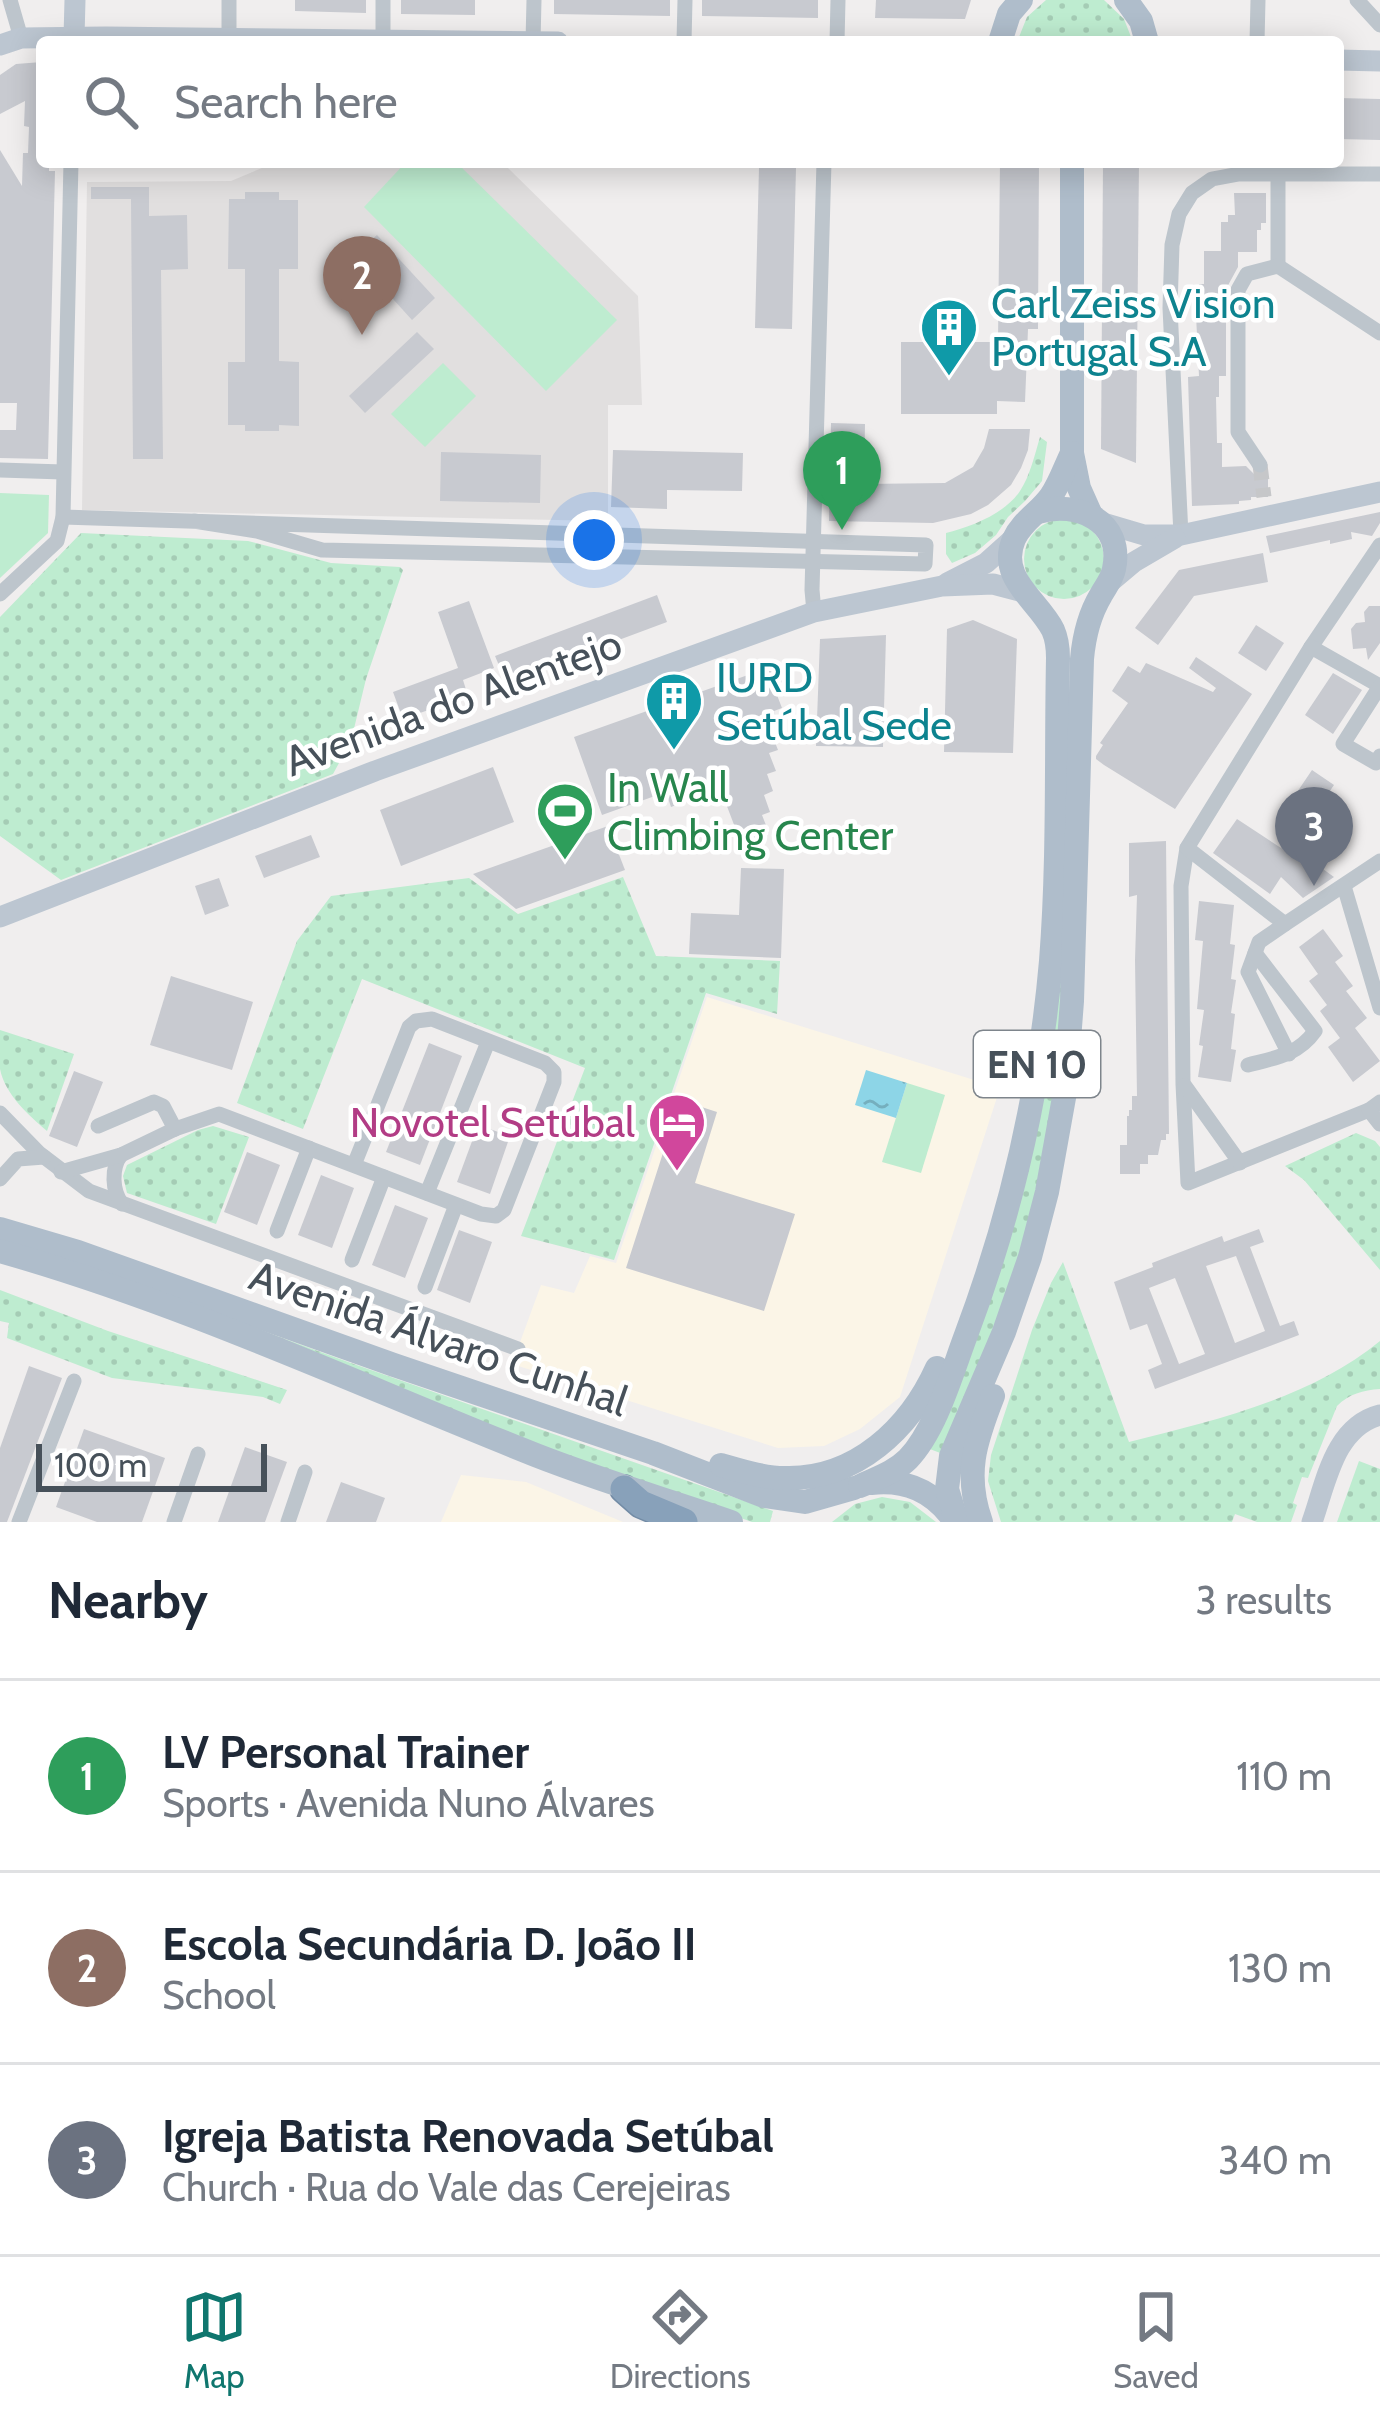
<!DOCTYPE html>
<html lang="en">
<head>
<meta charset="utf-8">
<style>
	body { margin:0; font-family:Cabin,sans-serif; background:#f2f2f3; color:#1f2937 }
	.scale { position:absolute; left:36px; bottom:30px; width:231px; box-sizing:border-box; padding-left:12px; border:6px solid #47515a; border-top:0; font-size:33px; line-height:42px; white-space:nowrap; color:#47515a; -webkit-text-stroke:9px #fff; paint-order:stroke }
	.you { position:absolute; left:594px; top:540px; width:42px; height:42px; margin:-30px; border:9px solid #fff; border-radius:50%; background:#1a73e8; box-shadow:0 0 0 18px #1a73e833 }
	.badge { display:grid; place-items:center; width:78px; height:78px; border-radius:50%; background:#0f766e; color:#fff; font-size:39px; font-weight:700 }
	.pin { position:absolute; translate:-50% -99px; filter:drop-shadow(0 3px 6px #0008) }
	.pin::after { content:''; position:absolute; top:63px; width:42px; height:36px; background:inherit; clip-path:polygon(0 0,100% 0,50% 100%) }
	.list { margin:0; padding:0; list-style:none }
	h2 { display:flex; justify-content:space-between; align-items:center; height:156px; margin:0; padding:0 48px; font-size:51px }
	h2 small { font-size:39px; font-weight:400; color:#747a83 }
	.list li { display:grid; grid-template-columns:78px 1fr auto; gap:36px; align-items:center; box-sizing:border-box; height:192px; padding:0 48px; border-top:3px solid #e0e1e3 }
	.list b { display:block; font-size:45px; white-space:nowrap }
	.list p { margin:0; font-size:39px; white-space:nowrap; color:#747a83 }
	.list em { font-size:39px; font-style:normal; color:#747a83 }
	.icon { flex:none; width:66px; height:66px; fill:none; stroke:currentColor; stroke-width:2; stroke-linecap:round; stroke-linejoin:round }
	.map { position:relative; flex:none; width:1380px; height:1522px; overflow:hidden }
	.search { position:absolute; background:#fff; box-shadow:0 6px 30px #0003; left:36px; right:36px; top:36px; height:132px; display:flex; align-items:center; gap:30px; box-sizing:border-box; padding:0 42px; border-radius:12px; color:#747a83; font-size:45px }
	.sheet { height:732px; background:#fff }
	nav { display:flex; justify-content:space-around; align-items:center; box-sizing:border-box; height:168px; border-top:3px solid #e0e1e3; background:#fff; font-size:33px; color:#747a83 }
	nav a { display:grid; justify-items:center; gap:6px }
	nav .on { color:#0f766e }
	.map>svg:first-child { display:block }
	.commercial { fill:#fbf5e7 }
	.education { fill:#e1dfdf }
	.grass { fill:url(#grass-dots) }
	.park { fill:#beecd0 }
	.water { fill:url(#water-ripples) }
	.building { fill:#c8cad0; fill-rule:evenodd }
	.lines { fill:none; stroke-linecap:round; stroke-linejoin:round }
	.street-tunnel { stroke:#c6c7c9; stroke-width:15; stroke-dasharray:15 8; stroke-linecap:butt }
	.highway-casing { stroke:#738ca6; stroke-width:30 }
	.street { stroke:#bdc5cc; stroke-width:15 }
	.secondary { stroke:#bcc6d1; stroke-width:21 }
	.primary { stroke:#afbdcb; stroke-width:24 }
	.highway { stroke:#88a1ba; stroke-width:27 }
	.labels { text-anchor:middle; stroke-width:9; stroke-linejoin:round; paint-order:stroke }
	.shield { fill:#fff; stroke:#7e858c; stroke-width:3 }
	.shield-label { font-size:39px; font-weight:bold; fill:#47515a }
	.culture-label { font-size:42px; fill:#0d838f; stroke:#fff; text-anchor:start }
	.street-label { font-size:42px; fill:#47515a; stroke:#fff }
	.leisure-label { font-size:42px; fill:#27864d; stroke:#fff; text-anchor:start }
	.hotel-label { font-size:42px; fill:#b23c85; stroke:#fff; text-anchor:end }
</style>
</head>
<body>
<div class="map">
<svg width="1380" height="1522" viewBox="0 0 1380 1522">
	<defs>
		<pattern id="grass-dots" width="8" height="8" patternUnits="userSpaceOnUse" patternTransform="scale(3)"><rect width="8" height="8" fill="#beecd0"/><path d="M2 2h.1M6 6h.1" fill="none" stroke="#a5ccb5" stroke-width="1.8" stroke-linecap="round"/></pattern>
		<pattern id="water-ripples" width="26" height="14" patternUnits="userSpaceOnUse" patternTransform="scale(3)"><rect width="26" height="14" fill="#8dd5e7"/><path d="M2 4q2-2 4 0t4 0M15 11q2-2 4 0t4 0" fill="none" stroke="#75afbe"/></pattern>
	</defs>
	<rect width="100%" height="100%" fill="#f0eeee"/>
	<g class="commercial">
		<polygon points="707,997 1000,1088 900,1397 860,1429 824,1446 778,1448 512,1364 541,1285 574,1293 590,1256 616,1263"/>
		<polygon points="461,1475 526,1482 623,1522 441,1522"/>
	</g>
	<polygon class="education" points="276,162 502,162 638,296 642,405 608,405 608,521 82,510 87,182 231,181"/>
	<g class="grass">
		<polygon points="1046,0 1104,0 1124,19 1133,42 1017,42 1027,17"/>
		<path d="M1040 437 1047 442 1042 481 1025 501 1008 517 996 535 975 553 952 563 946 554V533C970 527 1005 514 1020 491 1030 476 1035 454 1040 437Z"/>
		<circle cx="1064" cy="559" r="40"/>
		<polygon points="81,533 248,541 331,563 400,567 403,570 366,679 351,741 333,774 61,880 0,836 0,617"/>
		<polygon points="623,877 656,956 780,961 777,1014 706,993 614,1260 521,1236 585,1068 362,979 303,1129 237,1103 297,941 331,896 469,878 518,914"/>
		<path d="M1064 944C1059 1021 1058 1099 1041 1174 1020 1272 980 1362 943 1454L927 1448 962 1373Z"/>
		<path d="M0 1030 74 1054 47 1131C28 1115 5 1094 0 1069 0 1057 0 1042 0 1030Z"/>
		<polygon points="213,1126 249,1137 216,1224 127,1193 123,1176 127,1165 198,1130"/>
		<polygon points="1356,1133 1375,1141 1380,1147 1380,1270 1304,1180 1285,1166"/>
		<path d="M1063 1262 1129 1442C1215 1420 1309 1399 1380 1341V1389C1363 1390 1349 1394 1337 1406L1308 1478 1302 1477 1293 1503 1297 1505 1291 1522H1257L1235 1514 1232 1522H1001L988 1481 991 1455 1032 1330 1051 1283Z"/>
		<polygon points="0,1290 108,1331 287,1390 280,1404 263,1397 112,1378 7,1338 9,1323 0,1321"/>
		<polygon points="159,1293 351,1363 773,1511 770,1522 752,1522 579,1461"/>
		<polygon points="1359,1461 1380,1469 1380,1522 1337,1522"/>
		<polygon points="882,1497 910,1502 936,1522 832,1522 855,1504"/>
	</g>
	<g class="park">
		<polygon points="406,162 456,162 617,320 546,391 364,207"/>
		<polygon points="443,363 476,396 425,447 391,414"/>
		<polygon points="0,493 49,495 48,533 0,578"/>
		<polygon points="907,1083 945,1095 921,1173 882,1162"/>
	</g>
	<polygon class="water" points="866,1070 907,1083 896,1118 855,1105"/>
	<g class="building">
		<polygon points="295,0 366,0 366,13 295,11"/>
		<polygon points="401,0 475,0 475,15 401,14"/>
		<polygon points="554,0 670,0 670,16 554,14"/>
		<polygon points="702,0 818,0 818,18 702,16"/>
		<polygon points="876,0 971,0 965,19 875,18"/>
		<polygon points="42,62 42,162 49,162 49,171 55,171 48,459 0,458 0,430 16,430 17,403 0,403 0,150 22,186 23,153 28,153 29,127 24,126 25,101 0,114 0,75 16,64"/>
		<polygon points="1338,98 1380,99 1380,140 1338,139"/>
		<polygon points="1000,162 1039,162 1038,329 1028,329 1025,402 997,401 997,414 901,414 901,342 998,342"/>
		<polygon points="1103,162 1139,162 1136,463 1101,449"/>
		<polygon points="759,167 796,168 792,329 755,328"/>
		<polygon points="91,187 149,187 149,216 187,215 188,269 161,270 163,459 133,459 131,199 91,199"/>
		<polygon points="245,192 279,192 279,200 298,200 298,269 279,269 279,361 299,362 299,426 279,425 279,431 245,431 245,425 228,425 228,362 245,362 245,269 228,269 229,199 245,199"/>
		<polygon points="1234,193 1266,193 1266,223 1261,223 1261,230 1257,230 1257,252 1238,252 1238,267 1226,289 1226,376 1219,376 1219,397 1216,397 1217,443 1222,443 1222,467 1246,466 1256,476 1268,474 1268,497 1251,497 1251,500 1239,501 1239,504 1192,506 1188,377 1199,376 1196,315 1199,315 1199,284 1204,284 1204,251 1221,251 1221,222 1228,222 1228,215 1235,215"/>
		<polygon points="377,235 435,298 412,320 365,268 339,269"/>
		<polygon points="417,332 434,349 365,413 349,396"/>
		<polygon points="831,423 865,424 864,484 945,483 973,467 984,448 989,429 1030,429 1028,450 1021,468 1011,485 988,505 971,514 933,523 829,521"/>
		<polygon points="613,450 743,453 742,491 667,490 667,509 611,507"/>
		<polygon points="441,452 541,455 540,503 440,501"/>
		<polygon points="1380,512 1380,523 1372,536 1351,532 1352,539 1330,544 1330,540 1270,553 1266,536"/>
		<polygon points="1263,553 1268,582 1194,596 1158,645 1135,628 1179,570"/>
		<polygon points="657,595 667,622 506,682 495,656"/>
		<polygon points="469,601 494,668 463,680 468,696 403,719 393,692 458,668 438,612"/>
		<polygon points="1369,606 1380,606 1380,643 1368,660 1366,648 1353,649 1351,629 1356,623 1365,622 1364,612"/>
		<polygon points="973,620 1017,639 1013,753 944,752 947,629"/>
		<polygon points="1256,625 1284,643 1266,671 1238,653"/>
		<polygon points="886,635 883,747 816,746 820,639"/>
		<polygon points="1196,657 1252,694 1175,809 1104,765 1096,759 1096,756 1103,745 1100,743 1128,703 1112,691 1128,666 1140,673 1146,663 1213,692 1216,688 1189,668"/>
		<polygon points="776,665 784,686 775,690 782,708 774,711 780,728 771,732 778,750 769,753 776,771 767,774 773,791 764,795 770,812 762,815 769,833 741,843 720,788 671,807 666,792 602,815 574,737"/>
		<polygon points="1333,673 1362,690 1333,734 1305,715"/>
		<polygon points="493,767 514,822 401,866 380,810"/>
		<polygon points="1312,770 1334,785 1316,811 1339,826 1330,840 1285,810"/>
		<polygon points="1237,819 1313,869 1316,864 1334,877 1303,898 1281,877 1270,894 1213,853"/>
		<polygon points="608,826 625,870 516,909 473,874"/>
		<polygon points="311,835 320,857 264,878 255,856"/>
		<polygon points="1166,841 1169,1134 1166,1134 1166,1140 1161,1140 1158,1155 1148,1155 1148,1164 1140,1164 1140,1174 1120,1174 1120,1145 1127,1145 1127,1116 1129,1116 1129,1110 1132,1110 1132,1096 1137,1096 1135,960 1137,895 1129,897 1129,843"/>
		<polygon points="741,868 784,869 781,958 689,954 691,913 739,915"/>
		<polygon points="219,878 229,906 205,915 195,886"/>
		<polygon points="1199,901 1234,905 1230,944 1235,945 1231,979 1236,980 1231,1013 1235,1014 1231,1049 1236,1050 1231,1082 1198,1077 1203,1046 1199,1045 1204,1010 1197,1009 1203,941 1195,940"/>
		<polygon points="1323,929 1343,956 1335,962 1353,986 1346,991 1367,1018 1355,1028 1380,1061 1353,1082 1328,1047 1340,1038 1320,1011 1327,1005 1309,981 1318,974 1299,947"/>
		<polygon points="171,976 253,1002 232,1070 150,1045"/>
		<polygon points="429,1043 462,1056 420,1165 386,1152"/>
		<polygon points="74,1071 103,1082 77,1147 49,1136"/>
		<polygon points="680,1100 717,1112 695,1183 795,1214 764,1311 626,1268"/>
		<polygon points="478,1125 510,1136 490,1194 457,1182"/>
		<polygon points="247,1152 280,1165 257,1225 224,1212"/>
		<polygon points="321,1175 354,1188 332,1248 298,1235"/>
		<polygon points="395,1205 428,1218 405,1278 372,1265"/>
		<path d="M1259 1229 1264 1242 1250 1247 1280 1326 1294 1321 1299 1335 1155 1389 1148 1370 1162 1364 1147 1324 1130 1330 1114 1282 1153 1267 1152 1263 1222 1236 1224 1242ZM1236 1256 1265 1331 1235 1343 1206 1266ZM1175 1278 1205 1354 1179 1364 1149 1288Z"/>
		<polygon points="459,1230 492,1242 470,1303 437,1290"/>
		<polygon points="29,1366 62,1378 7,1522 0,1522 0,1448"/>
		<polygon points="84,1429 165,1458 142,1522 97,1522 56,1507"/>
		<polygon points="245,1447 287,1462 265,1522 218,1522"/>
		<polygon points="341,1482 385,1498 376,1522 326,1522"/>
	</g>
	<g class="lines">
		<polyline class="street-tunnel" points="1260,465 1264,497"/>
		<g class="highway-casing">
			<polyline id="highway" points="624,1489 641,1504 684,1522"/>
		</g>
		<g class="street">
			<polyline points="10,0 21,38"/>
			<polyline points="1357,0 1380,25"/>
			<polyline points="229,37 229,0"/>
			<polyline points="383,39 383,0"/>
			<polyline points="533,42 534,0"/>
			<polyline points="684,42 685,0"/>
			<polyline points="837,42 838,0"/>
			<polyline points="1257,42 1258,0"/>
			<polyline points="1278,266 1278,174"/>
			<polyline points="1260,465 1238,432 1238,290 1247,274 1278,266 1380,333"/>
			<polyline points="0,470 63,472"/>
			<polyline points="63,517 926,545 925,564 322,550 257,531 194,521"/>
			<polyline points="1181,535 1170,308 1172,245 1179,214 1192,193 1212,179 1239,174 1380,174"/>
			<polyline points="1380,545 1311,647 1187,848 1181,886 1183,1084 1188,1183 1369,1110 1380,1102"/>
			<polyline points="0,594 57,541 63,517 71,162"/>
			<polyline points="814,612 812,590 824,162"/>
			<polyline points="1311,647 1380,686"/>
			<polyline points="1380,686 1343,744 1376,763 1380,756"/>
			<polyline points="1187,848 1285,924 1380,861"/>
			<polyline points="1344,886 1380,1008"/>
			<polyline points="1285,924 1259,942 1248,972 1289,1054"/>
			<path d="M1248 1065C1275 1058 1298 1055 1315 1031L1255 953"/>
			<polyline points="1185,1086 1240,1163"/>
			<polyline points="1369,1110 1380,1124"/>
			<polyline points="0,1113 39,1153 89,1191 518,1349"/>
			<polyline points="98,1126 154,1102 163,1106 175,1129"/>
			<path d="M121 1155C111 1168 112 1191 122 1204"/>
			<polyline points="61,1172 121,1155 175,1129 219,1114 481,1214 496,1216 504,1210 554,1082 554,1072 545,1063 432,1019 416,1021 409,1027 354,1165"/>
			<polyline points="0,1179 18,1159 44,1157"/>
			<polyline points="427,1193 488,1042"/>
			<polyline points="277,1231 309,1148"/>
			<polyline points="352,1260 384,1177"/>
			<polyline points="425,1287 456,1205"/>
			<polyline points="19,1522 74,1381"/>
			<polyline points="174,1522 198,1454"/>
			<polyline points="288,1522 305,1472"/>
		</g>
		<g class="secondary">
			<polyline points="74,37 75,0"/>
			<polyline points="0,45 21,38 106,37 558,42"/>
			<polyline points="1338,60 1380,61"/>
			<polyline points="1100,522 1144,535 1181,535 1380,492"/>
			<polyline points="947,583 986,563 1015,537"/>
			<polyline points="1109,583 1134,562 1175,538"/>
			<polyline points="0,917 375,771 814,612 942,586 993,584 1023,592"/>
			<path d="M1312 1522C1326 1483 1334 1427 1380 1415"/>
		</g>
		<g class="primary">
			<polyline points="1126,0 1141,21 1147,42"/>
			<polyline points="1000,42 1009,14 1021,0"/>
			<polyline points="1072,162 1072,453 1079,488 1091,515"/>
			<polyline points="0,1229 78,1252 394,1365 653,1453 764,1496 805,1502 854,1488"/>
			<path d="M0 1251C180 1302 350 1381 523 1450 591 1478 662 1498 731 1522"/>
			<path d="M721 1465C742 1471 764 1478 785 1478 856 1480 910 1428 937 1368"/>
			<path d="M871 1483C906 1479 933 1491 954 1520"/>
			<path d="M860 1486C877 1478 895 1472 908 1459 936 1430 952 1372 966 1335 1011 1215 1040 1088 1051 961 1059 860 1056 759 1058 658 1058 649 1057 639 1053 630 1038 600 997 578 1014 539 1022 521 1040 512 1051 496 1060 483 1065 467 1072 453"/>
			<path d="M957 1522 947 1489 951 1456 1004 1332 1030 1257 1047 1192 1065 1092 1072 1001 1082 659C1084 636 1089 615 1101 595 1106 586 1112 579 1114 569 1124 521 1077 500 1038 512"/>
			<path d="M981 1522C964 1474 975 1442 993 1396"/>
		</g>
		<use href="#highway" class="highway"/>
	</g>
	<defs>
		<g id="building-pin" transform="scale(3)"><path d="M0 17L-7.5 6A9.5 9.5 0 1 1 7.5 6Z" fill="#0f9aa8" stroke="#fff"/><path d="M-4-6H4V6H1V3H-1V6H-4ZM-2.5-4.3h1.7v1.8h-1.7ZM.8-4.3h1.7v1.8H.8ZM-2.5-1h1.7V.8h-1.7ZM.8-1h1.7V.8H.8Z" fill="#fff"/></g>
		<g id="stadium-pin" transform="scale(3)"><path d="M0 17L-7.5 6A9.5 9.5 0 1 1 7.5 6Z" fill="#2e9e5b" stroke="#fff"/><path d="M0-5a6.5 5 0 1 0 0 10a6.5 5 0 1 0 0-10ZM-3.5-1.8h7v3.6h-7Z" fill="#fff"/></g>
		<g id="hotel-pin" transform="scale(3)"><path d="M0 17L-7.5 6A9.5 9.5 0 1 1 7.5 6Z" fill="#d1479c" stroke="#fff"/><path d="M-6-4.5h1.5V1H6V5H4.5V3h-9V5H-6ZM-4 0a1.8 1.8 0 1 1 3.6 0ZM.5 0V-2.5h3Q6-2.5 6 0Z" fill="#fff"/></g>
	</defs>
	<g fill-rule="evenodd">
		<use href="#building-pin" x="949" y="327"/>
		<use href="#building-pin" x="674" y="701"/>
		<use href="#stadium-pin" x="565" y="811"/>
		<use href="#hotel-pin" x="677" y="1122"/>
	</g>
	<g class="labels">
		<rect class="shield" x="974" y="1031" width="126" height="66" rx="9"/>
		<g class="shield-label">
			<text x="1037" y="1078">EN 10</text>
		</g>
		<g class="culture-label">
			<text x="991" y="318">Carl Zeiss Vision<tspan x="991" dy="48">Portugal S.A</tspan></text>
			<text x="716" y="692">IURD<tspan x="716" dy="48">Setúbal Sede</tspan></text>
		</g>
		<g class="street-label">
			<text transform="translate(453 702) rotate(-20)" y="15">Avenida do Alentejo</text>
			<text transform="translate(439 1338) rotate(19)" y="15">Avenida Álvaro Cunhal</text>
		</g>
		<g class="leisure-label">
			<text x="607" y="802">In Wall<tspan x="607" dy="48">Climbing Center</tspan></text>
		</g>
		<g class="hotel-label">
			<text x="635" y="1137">Novotel Setúbal</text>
		</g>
	</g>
</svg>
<div class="scale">100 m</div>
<div class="you"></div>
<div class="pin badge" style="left:842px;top:530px;background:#2e9e5b">1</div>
<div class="pin badge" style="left:362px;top:335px;background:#8d6e63">2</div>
<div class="pin badge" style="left:1314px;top:886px;background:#6b7280">3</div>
<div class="search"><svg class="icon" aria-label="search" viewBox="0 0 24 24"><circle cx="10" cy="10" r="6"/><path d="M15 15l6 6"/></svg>Search here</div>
</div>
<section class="sheet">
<h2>Nearby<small>3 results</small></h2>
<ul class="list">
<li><span class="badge" style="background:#2e9e5b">1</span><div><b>LV Personal Trainer</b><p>Sports · Avenida Nuno Álvares</p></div><em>110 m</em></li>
<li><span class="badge" style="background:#8d6e63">2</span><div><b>Escola Secundária D. João II</b><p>School</p></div><em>130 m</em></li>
<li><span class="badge" style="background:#6b7280">3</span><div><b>Igreja Batista Renovada Setúbal</b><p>Church · Rua do Vale das Cerejeiras</p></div><em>340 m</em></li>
</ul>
</section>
<nav>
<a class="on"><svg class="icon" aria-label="map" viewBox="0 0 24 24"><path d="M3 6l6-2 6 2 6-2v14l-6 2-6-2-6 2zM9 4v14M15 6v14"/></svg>Map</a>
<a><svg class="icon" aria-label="directions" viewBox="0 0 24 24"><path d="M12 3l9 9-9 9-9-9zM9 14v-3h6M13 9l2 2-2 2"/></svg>Directions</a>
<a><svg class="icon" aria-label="saved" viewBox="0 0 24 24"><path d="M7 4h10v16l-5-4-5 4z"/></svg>Saved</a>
</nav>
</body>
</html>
